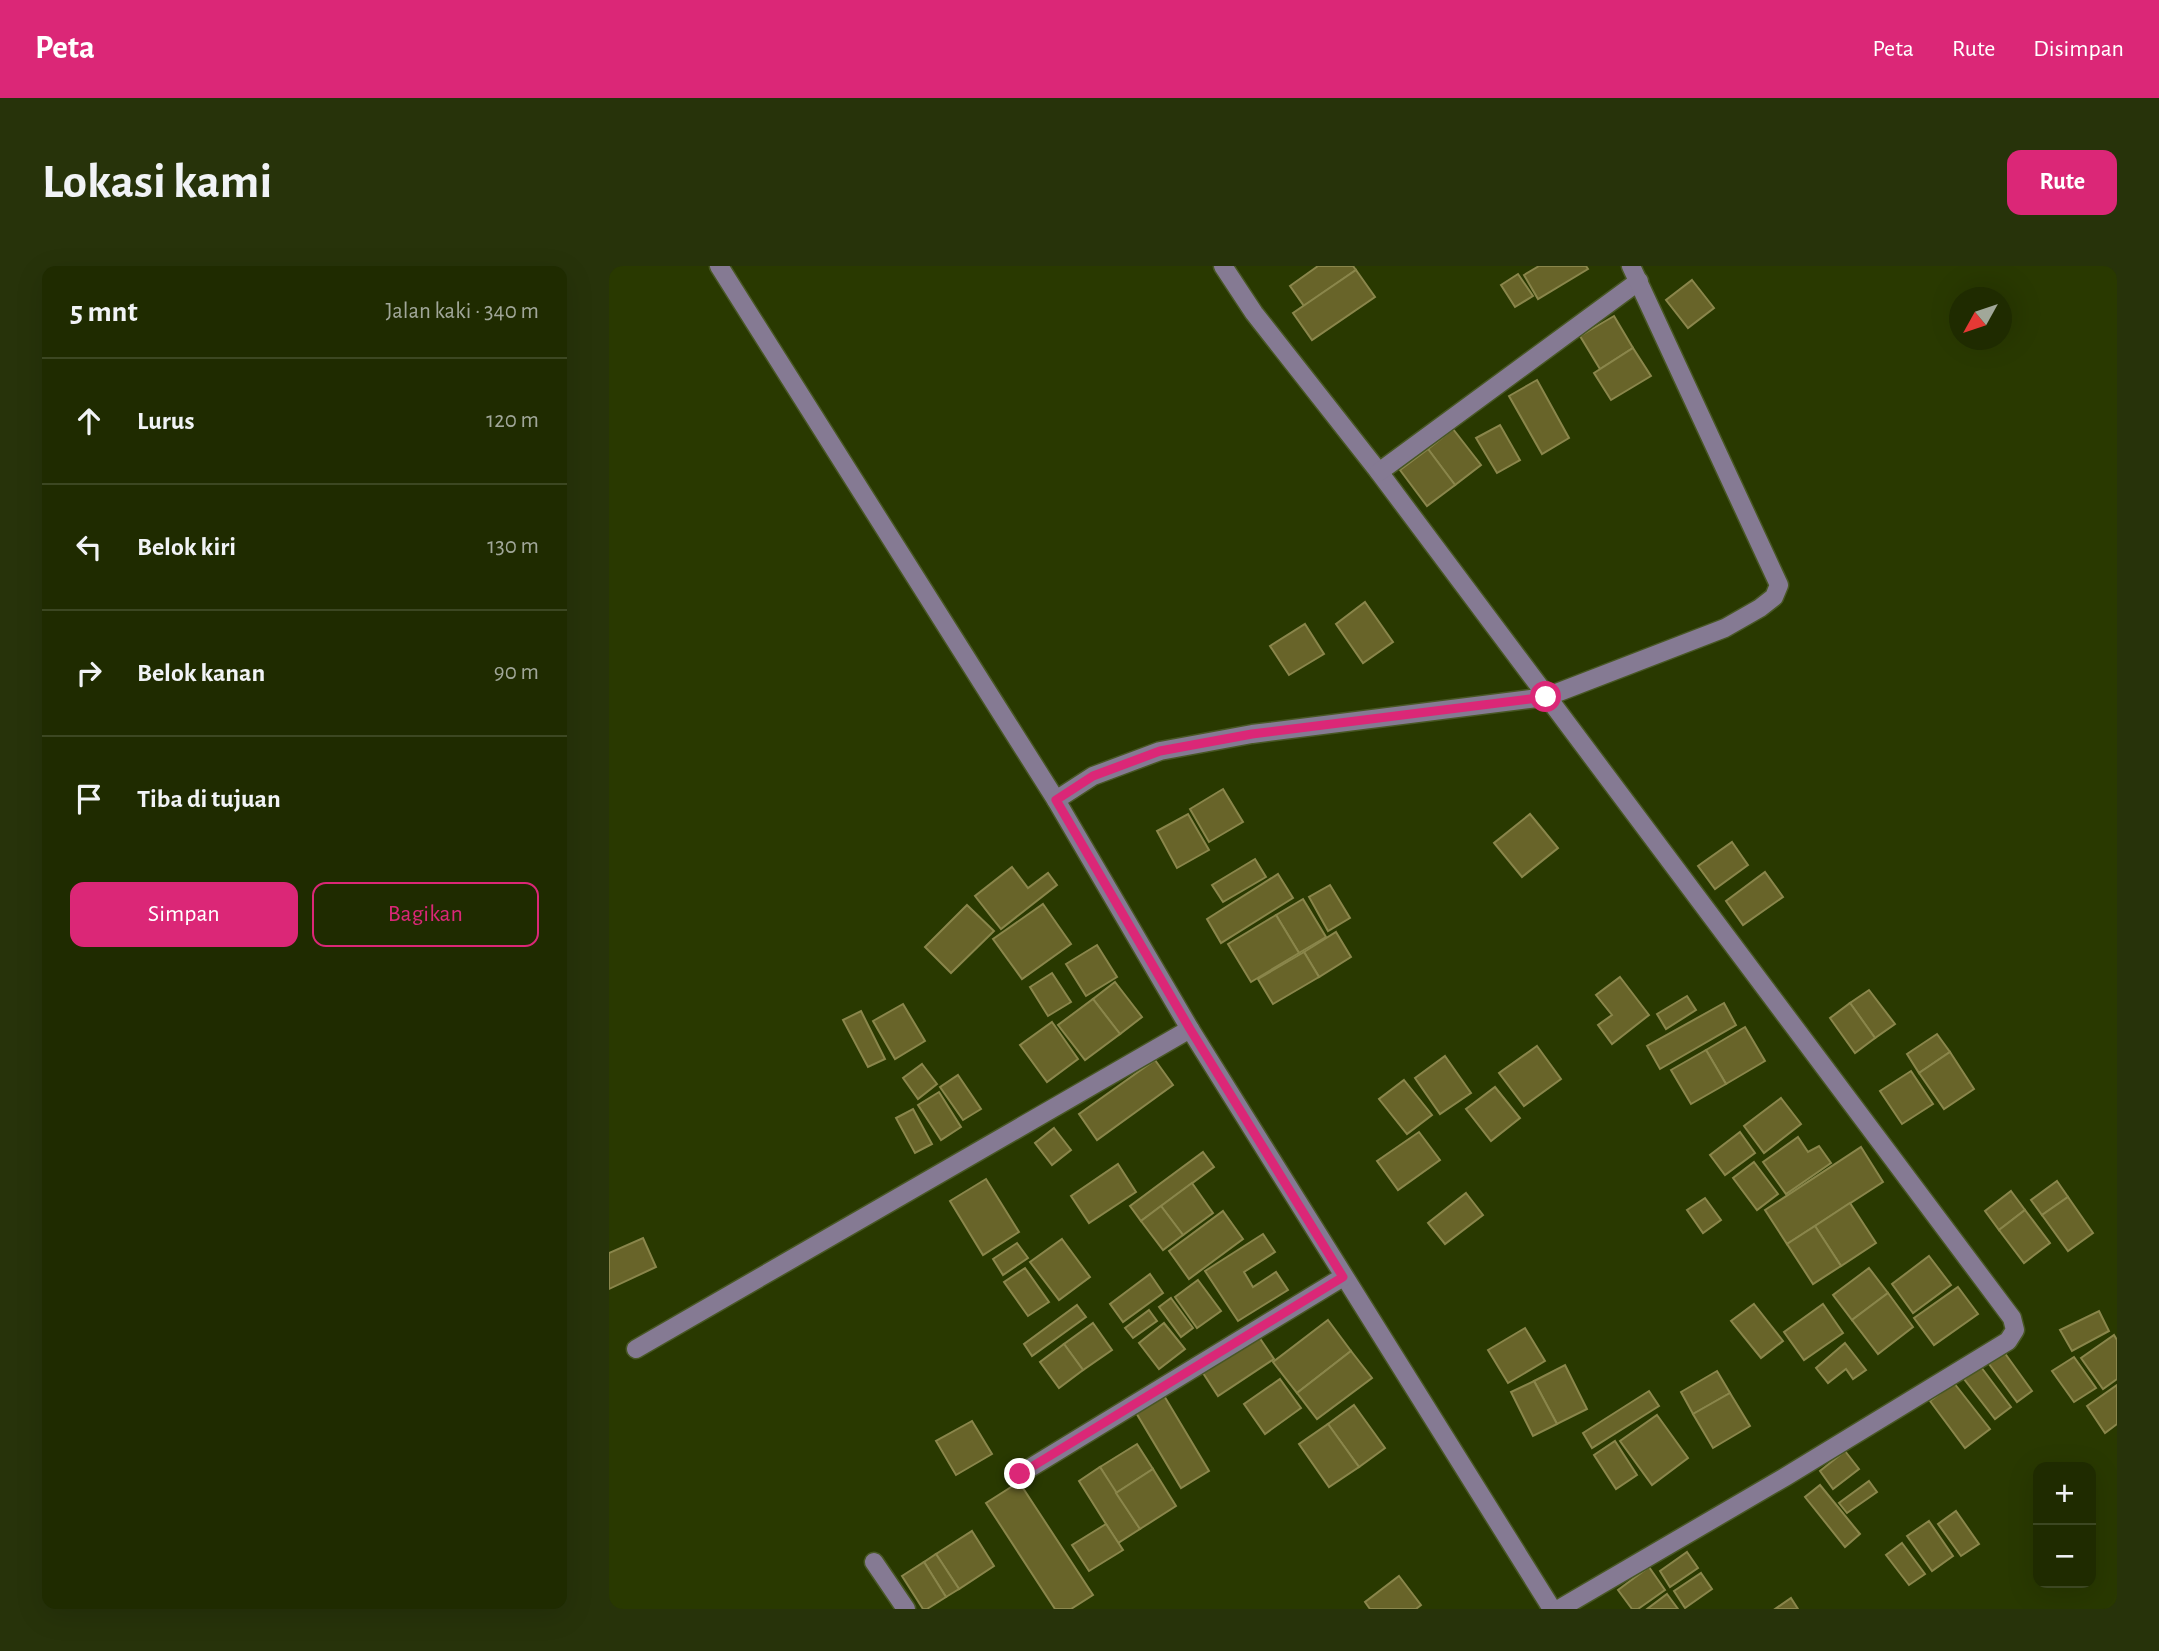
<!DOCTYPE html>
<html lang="id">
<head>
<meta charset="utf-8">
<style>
	body { margin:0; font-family:"Alegreya Sans",sans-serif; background:#27330a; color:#f1f3f6 }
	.controls { position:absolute; right:21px; bottom:21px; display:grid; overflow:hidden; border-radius:14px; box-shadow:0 7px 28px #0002 }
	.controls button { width:63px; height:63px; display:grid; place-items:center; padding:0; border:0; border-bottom:2px solid #3c4722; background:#1f2b00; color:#f1f3f6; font:35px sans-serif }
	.compass { position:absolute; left:1340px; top:21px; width:63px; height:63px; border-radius:50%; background:#1f2b00; box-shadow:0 7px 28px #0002; rotate:230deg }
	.stop { position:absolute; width:21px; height:21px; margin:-16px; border:5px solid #db2777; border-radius:50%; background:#fff }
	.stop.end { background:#db2777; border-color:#fff; box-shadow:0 2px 7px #0008 }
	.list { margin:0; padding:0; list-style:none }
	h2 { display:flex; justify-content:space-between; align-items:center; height:91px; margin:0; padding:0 28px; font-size:30px }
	h2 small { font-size:23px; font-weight:400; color:#a1a799 }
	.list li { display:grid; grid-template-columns:46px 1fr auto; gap:21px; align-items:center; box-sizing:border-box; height:126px; padding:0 28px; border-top:2px solid #3c4722 }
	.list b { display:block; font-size:26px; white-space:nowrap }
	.list em { font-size:23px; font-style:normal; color:#a1a799 }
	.actions { display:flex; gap:14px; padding:21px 28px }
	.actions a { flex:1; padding:16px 0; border:2px solid #db2777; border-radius:14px; text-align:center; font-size:24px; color:#db2777 }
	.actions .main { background:#db2777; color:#fff }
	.icon { flex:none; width:38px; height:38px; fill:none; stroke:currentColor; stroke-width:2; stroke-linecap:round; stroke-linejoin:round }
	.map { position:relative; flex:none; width:1508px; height:1343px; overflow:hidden; border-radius:14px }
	header { display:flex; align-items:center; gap:42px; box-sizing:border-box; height:98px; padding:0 35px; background:#db2777; color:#fff }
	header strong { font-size:33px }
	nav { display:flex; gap:38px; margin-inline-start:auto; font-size:24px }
	.intro { display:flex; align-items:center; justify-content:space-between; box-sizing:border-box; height:168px; padding:0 42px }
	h1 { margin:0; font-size:49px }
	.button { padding:18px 32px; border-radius:14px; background:#db2777; color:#fff; font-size:24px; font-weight:700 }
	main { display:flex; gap:42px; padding:0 42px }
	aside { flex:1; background:#1f2b00; border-radius:14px; box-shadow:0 7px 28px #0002 }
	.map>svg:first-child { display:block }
	.building { fill:#686429; stroke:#8a864b; stroke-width:2 }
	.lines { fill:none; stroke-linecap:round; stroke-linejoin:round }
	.minor-casing { stroke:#485724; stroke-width:21 }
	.minor { stroke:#857a93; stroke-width:18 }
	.route { stroke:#db2777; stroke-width:9 }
</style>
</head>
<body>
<header>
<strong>Peta</strong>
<nav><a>Peta</a><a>Rute</a><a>Disimpan</a></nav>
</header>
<div class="intro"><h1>Lokasi kami</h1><a class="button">Rute</a></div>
<main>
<aside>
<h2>5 mnt<small>Jalan kaki · 340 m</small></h2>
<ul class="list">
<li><svg class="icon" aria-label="ahead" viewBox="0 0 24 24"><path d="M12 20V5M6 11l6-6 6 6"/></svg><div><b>Lurus</b></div><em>120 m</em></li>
<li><svg class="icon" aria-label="left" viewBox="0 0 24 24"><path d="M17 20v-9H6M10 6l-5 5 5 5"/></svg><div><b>Belok kiri</b></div><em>130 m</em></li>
<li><svg class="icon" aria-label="right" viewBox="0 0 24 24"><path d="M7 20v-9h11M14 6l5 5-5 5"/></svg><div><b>Belok kanan</b></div><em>90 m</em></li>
<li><svg class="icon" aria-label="arrive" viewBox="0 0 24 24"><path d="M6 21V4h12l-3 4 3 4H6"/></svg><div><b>Tiba di tujuan</b></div></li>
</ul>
<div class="actions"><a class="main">Simpan</a><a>Bagikan</a></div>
</aside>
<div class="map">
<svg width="1508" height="1343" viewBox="0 0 1508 1343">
	<rect width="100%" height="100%" fill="#293900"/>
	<g class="building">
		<polygon points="709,0 744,0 747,4 695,40 681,20"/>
		<polygon points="930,0 977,0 979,3 929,33 915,9"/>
		<polygon points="747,4 766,31 703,74 684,47"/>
		<polygon points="909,8 924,30 906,41 892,19"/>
		<polygon points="1083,14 1105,42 1079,62 1057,34"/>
		<polygon points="1005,50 1024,82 991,103 971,70"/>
		<polygon points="1024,82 1042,110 1002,134 985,107"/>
		<polygon points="928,114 960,172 933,188 900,130"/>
		<polygon points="891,159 911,194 888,207 867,172"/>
		<polygon points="844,163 872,199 846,219 819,183"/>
		<polygon points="819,183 846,219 818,240 791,204"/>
		<polygon points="756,336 784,376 754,397 727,358"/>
		<polygon points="696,358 715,388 680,409 661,380"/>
		<polygon points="614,523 634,556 600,576 581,543"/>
		<polygon points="579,548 600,584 568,602 548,565"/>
		<polygon points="921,548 949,582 913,611 885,577"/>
		<polygon points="1123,576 1139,599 1106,623 1089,600"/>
		<polygon points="646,593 657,611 614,636 603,619"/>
		<polygon points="403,601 419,622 439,607 448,619 392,663 366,630"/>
		<polygon points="1156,606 1174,631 1134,659 1117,635"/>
		<polygon points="669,608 684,632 612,677 598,653"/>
		<polygon points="721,619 741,652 719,665 700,631"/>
		<polygon points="694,633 717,671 690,687 667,649"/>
		<polygon points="434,638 462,678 413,713 384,673"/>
		<polygon points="358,639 385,665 342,707 316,681"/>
		<polygon points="667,649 690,687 642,716 619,678"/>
		<polygon points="727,666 742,691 710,711 695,686"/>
		<polygon points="488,679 508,711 477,730 457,698"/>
		<polygon points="695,686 710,711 664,738 649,713"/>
		<polygon points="443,707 462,736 439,750 421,721"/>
		<polygon points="1011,711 1040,749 1003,778 989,759 1003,749 987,729"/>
		<polygon points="506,716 533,751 511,768 484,733"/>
		<polygon points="1260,724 1286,758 1266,772 1241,737"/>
		<polygon points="1078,730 1087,744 1057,763 1048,748"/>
		<polygon points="484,733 511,768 476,794 449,759"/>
		<polygon points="1115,737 1127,759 1051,803 1038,780"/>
		<polygon points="1241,737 1266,772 1246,787 1221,752"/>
		<polygon points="294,738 316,775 286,793 264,755"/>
		<polygon points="252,745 276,793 259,801 234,754"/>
		<polygon points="443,756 469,793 438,816 411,779"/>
		<polygon points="1136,761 1156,795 1117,818 1097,784"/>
		<polygon points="1328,768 1341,786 1310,807 1298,788"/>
		<polygon points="928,780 952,813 915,840 890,807"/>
		<polygon points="1097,784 1117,818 1082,838 1062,804"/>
		<polygon points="1341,786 1365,823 1335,843 1310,807"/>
		<polygon points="836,790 862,827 831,848 806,812"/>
		<polygon points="546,794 564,819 488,874 470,848"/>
		<polygon points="313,798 328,818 309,833 294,812"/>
		<polygon points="1302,805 1324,838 1293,858 1271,825"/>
		<polygon points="349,809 372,843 354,854 331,821"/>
		<polygon points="795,814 823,849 798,868 770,833"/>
		<polygon points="886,821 911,852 882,875 857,843"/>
		<polygon points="330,826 352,861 332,874 309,839"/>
		<polygon points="1172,832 1192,858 1155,887 1135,860"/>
		<polygon points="304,843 323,878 306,887 287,852"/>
		<polygon points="445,862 462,884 443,899 426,877"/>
		<polygon points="810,866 831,894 789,924 768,895"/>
		<polygon points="1131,866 1146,887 1116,909 1101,889"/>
		<polygon points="1189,871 1199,886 1210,880 1222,897 1177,928 1154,896"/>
		<polygon points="1252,881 1274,916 1178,978 1156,944"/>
		<polygon points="594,886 605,901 532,955 521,940"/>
		<polygon points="1145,896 1169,928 1148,944 1124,912"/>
		<polygon points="509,898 527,926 480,957 462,930"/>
		<polygon points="377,913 410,966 374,989 341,935"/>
		<polygon points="1448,915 1459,931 1433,949 1422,934"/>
		<polygon points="583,917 604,947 574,969 552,940"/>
		<polygon points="1402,925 1416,944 1390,964 1376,945"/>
		<polygon points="857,927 874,949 836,978 819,957"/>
		<polygon points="1459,931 1484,967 1459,985 1433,949"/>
		<polygon points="1096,932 1112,954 1094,967 1078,944"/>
		<polygon points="1241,937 1267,977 1232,1000 1206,960"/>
		<polygon points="552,940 574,969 554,984 532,955"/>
		<polygon points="1416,944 1441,977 1415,997 1390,964"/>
		<polygon points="614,945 634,973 580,1013 560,985"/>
		<polygon points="1206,960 1232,1000 1204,1018 1178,978"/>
		<polygon points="654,968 666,986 635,1006 644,1021 667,1006 679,1024 629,1055 596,1005"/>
		<polygon points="34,972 47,1001 0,1023 0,987"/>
		<polygon points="453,973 481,1011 450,1034 421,996"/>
		<polygon points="408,977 419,992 394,1009 384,993"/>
		<polygon points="1320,990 1342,1019 1304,1047 1283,1018"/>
		<polygon points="416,1002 440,1036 419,1050 395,1016"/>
		<polygon points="1260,1002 1279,1027 1243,1054 1224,1029"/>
		<polygon points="541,1008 554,1027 514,1056 501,1038"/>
		<polygon points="589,1014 612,1045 588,1062 566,1031"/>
		<polygon points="1349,1021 1369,1048 1325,1079 1305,1052"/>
		<polygon points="1279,1027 1304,1061 1269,1088 1243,1054"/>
		<polygon points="562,1032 584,1062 572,1071 550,1041"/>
		<polygon points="1145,1038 1174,1075 1152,1092 1122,1055"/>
		<polygon points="1214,1038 1234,1067 1195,1094 1175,1066"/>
		<polygon points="468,1039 477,1051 423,1090 415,1078"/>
		<polygon points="540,1044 548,1055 524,1072 516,1062"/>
		<polygon points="1490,1045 1500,1065 1463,1085 1451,1064"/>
		<polygon points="719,1054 742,1085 688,1127 664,1096"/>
		<polygon points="484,1057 503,1084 474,1104 455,1078"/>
		<polygon points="555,1057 576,1083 550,1103 530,1077"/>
		<polygon points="916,1062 936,1095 899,1117 879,1084"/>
		<polygon points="1505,1069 1508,1074 1508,1113 1494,1123 1472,1092"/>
		<polygon points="650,1071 665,1093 609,1130 594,1107"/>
		<polygon points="1236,1077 1257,1104 1244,1113 1237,1103 1219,1117 1207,1102"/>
		<polygon points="455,1078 474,1104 450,1122 431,1096"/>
		<polygon points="742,1085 763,1112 708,1153 688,1127"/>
		<polygon points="1395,1086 1423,1125 1408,1136 1380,1098"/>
		<polygon points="1465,1091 1487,1122 1465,1136 1443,1105"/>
		<polygon points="956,1099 978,1143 948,1158 925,1115"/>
		<polygon points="1372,1101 1402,1141 1386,1153 1355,1113"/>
		<polygon points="1108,1105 1121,1127 1084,1148 1072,1126"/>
		<polygon points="671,1113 692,1142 656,1168 635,1138"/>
		<polygon points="925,1115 948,1158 924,1170 902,1126"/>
		<polygon points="1345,1117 1381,1163 1356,1182 1321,1135"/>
		<polygon points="1508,1119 1508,1158 1496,1167 1478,1140"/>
		<polygon points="1040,1125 1050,1140 983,1182 974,1167"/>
		<polygon points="1121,1127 1141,1160 1104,1182 1084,1148"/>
		<polygon points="554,1128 600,1205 572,1222 526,1145"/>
		<polygon points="745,1139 776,1182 750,1201 719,1158"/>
		<polygon points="1048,1149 1079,1192 1043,1219 1011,1175"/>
		<polygon points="363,1155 383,1188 347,1209 327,1175"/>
		<polygon points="719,1158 750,1201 720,1221 690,1178"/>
		<polygon points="1006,1175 1028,1209 1007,1223 985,1189"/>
		<polygon points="528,1178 544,1203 507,1227 491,1201"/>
		<polygon points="1236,1185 1250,1203 1224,1223 1211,1205"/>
		<polygon points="491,1201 531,1263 509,1277 470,1215"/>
		<polygon points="544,1203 567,1240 531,1263 507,1227"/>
		<polygon points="1260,1215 1268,1226 1238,1247 1230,1237"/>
		<polygon points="410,1216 484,1329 462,1343 446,1343 377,1237"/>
		<polygon points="1211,1219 1251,1268 1236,1281 1196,1231"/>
		<polygon points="1347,1245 1370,1278 1352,1290 1329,1258"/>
		<polygon points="1320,1255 1344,1290 1323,1305 1298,1270"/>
		<polygon points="497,1258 514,1284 480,1305 463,1279"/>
		<polygon points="363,1265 385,1300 350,1323 327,1288"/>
		<polygon points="1293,1277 1316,1308 1300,1319 1277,1289"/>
		<polygon points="1078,1286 1089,1302 1061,1321 1051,1305"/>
		<polygon points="327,1288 350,1323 337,1331 315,1296"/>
		<polygon points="315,1296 337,1331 318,1343 314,1343 293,1310"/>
		<polygon points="1040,1301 1056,1324 1029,1343 1023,1343 1009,1324"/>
		<polygon points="1092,1307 1103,1323 1076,1342 1065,1325"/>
		<polygon points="790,1310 812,1339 807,1343 761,1343 756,1336"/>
		<polygon points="1058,1328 1069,1343 1038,1343"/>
		<polygon points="1182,1332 1189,1343 1166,1343"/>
	</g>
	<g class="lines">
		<g class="minor-casing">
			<g id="minor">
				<polyline points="110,0 447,534 581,763 943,1343"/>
				<polyline points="614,0 645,47 770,206 1403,1052 1406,1064 1399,1075 1176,1211 950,1343"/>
				<polyline points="770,206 1030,15"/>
				<polyline points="447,534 484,510 551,485 643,468 937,431 1116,362 1151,342 1165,331 1170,319 1022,0"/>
				<polyline points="27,1083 581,763"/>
				<polyline points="411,1208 734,1011"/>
				<polyline points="265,1296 297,1343"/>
			</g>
		</g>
		<use href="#minor" class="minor"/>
	</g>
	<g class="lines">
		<polyline class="route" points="411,1208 734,1011 581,763 447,534 484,510 551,485 643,468 937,431"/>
	</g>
</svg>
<div class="controls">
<button>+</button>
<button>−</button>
</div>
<svg class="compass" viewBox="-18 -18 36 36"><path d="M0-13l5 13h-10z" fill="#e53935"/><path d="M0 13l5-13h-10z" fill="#a1a799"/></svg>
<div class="stop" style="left:937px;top:431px"></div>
<div class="stop end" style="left:411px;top:1208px"></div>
</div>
</main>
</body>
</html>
